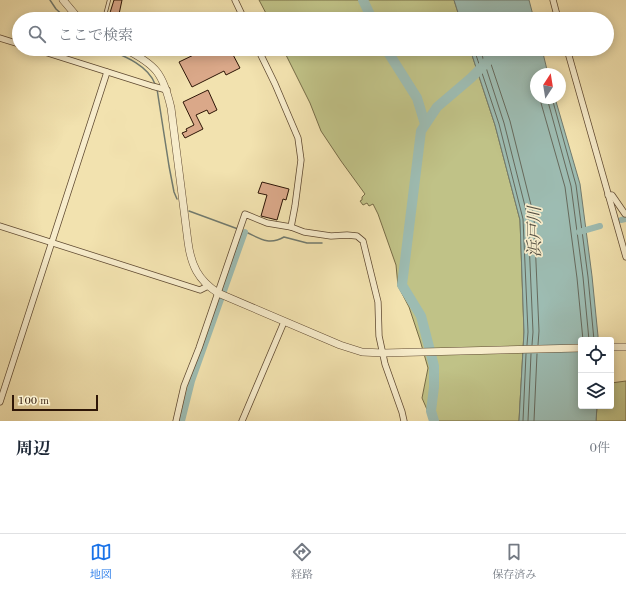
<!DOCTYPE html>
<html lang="ja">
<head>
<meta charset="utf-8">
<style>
	body { margin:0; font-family:"Old Standard TT","Noto Serif JP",serif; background:#f6f6f7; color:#1f2937 }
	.controls { position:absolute; right:12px; bottom:12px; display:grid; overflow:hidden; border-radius:4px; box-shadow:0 2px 10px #0003 }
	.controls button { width:36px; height:36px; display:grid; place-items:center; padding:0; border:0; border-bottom:1px solid #e0e1e3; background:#fff; color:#1f2937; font:20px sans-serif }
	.compass { position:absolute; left:530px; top:68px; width:36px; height:36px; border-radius:50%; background:#fff; box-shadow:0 2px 10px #0003; rotate:12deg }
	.scale { position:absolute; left:12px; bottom:10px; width:86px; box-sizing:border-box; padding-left:4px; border:2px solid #2e1607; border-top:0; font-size:11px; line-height:14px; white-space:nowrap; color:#2e1607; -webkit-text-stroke:3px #f7eccb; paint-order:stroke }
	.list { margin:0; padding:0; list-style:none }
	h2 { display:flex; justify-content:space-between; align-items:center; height:52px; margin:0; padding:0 16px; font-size:17px }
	h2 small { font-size:13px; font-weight:400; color:#747a83 }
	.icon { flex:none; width:22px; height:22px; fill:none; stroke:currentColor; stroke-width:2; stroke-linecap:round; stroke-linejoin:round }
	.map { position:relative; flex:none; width:626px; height:421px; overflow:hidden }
	.search { position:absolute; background:#fff; box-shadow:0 2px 10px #0003; left:12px; right:12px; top:12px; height:44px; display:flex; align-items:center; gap:10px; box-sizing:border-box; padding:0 14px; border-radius:22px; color:#747a83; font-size:15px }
	.sheet { height:112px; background:#fff }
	nav { display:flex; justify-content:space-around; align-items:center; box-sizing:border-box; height:56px; border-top:1px solid #e0e1e3; background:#fff; font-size:11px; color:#747a83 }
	nav a { display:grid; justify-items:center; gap:2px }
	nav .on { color:#1a73e8 }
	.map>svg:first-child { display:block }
	.green { fill:#c0c287; stroke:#776c47 }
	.water { fill:#9dbcb2; stroke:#717a6e }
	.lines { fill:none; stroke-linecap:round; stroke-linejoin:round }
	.shore { stroke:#66695c; stroke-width:1 }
	.stream { stroke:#717a6e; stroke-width:1.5 }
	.canal { stroke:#9dbcb2; stroke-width:6 }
	.river { stroke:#9dbcb2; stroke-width:10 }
	.building { fill:#daa889; stroke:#2e1607 }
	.service-casing { stroke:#5f4931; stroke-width:4 }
	.minor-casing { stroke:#5f4931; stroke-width:7 }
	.tertiary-casing { stroke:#5f4931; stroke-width:8 }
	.service { stroke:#f7eccb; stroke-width:2.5 }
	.minor { stroke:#f7eccb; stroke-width:5.5 }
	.tertiary { stroke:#f7eccb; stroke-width:7 }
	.labels { text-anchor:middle; stroke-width:3.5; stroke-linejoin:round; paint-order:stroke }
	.water-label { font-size:17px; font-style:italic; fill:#555043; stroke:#f7eccb }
</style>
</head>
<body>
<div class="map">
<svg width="626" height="421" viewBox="0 0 626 421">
	<rect width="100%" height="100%" fill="#f2e2af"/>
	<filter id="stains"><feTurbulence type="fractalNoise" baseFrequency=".005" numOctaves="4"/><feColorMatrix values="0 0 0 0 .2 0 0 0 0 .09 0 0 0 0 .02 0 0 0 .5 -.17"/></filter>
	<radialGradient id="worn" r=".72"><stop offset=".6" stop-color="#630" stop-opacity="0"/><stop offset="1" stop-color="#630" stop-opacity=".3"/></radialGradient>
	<g class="green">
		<polygon points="259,0 454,0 460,19 269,19"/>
		<polygon points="283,49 470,49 495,125 520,220 524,332 519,421 432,421 422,398 428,368 420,340 409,307 398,286 396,265 378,214 373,204 369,206 367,203 363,205 360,201 362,200 362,197 365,194 341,161 321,131 310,103"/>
		<polygon points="626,381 626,421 596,421 597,406 611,406 611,383"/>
	</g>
	<g class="water">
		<polygon points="454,0 529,0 534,19 460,19"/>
		<polygon points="470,49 542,49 548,74 536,74 536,98 555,98 580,184 592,276 598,336 598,340 581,340 581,406 597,406 596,421 519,421 524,332 520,220 495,125"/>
	</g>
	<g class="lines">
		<g class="shore">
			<polyline points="474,49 499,124 523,219 528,332 527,345"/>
			<polyline points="480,49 504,123 528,218 533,332 532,345"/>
			<polyline points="486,49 510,121 534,217 539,331 538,345"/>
			<polyline points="541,98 541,103 565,187 577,278 583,340"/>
			<polyline points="547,98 571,186 583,277 589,340"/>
			<polyline points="552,98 576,185 588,277 594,340"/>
			<polyline points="523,421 526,354"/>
			<polyline points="528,421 531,354"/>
			<polyline points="534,421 537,354"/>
		</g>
		<g class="stream">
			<polyline points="50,0 56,9 67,19"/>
			<path d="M107 49C124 56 148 65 155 84"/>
			<polyline points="157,89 169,166 174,192 177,199"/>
			<polyline points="189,211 238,229"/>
			<path d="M241 230C257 236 267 247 284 237L307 243H322"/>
		</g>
		<g class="canal">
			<polyline points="621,220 626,219"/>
			<polyline points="579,232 600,226"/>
			<polyline points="182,421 192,381 245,232"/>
		</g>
		<g class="river">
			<polyline points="363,0 372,19"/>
			<polyline points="386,49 417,98 425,124"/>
			<polyline points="434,421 431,411 434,387 434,366 421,316 402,285 421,131 437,107 471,78 500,49"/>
		</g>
	</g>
	<g class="building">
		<polygon points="114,0 122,0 118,19 108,19"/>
		<polygon points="206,49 230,49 240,68 226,75 224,71 192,87 179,62"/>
		<polygon points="208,90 217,110 209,114 207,110 196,115 203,129 185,138 182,133 187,131 186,129 194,125 183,102"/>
		<polygon points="262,182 289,189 286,200 283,199 277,220 261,216 267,195 258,193"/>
	</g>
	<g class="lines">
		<g class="service-casing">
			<polyline id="service" points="104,19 109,0"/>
		</g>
		<g class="minor-casing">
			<g id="minor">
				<polyline points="235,0 244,19"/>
				<polyline points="553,0 558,19"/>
				<polyline points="0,38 19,44"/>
				<polyline points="35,49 152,86 167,90"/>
				<polyline points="258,49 275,84 298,138 301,160 295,206 291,227"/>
				<polyline points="567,49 626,257"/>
				<polyline points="608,195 612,195 625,214 626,214"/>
				<polyline points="0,226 200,290 208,286"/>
				<polyline points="0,402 107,72"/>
				<polyline points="176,421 184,386 199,348 245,214 267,223 291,227 304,232 331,236 347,235 357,236 363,241 378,302 379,336 385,364 402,412 404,421"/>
				<polyline points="242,421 284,322"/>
			</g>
		</g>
		<g class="tertiary-casing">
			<g id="tertiary">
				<polyline points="63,0 79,19"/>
				<path d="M125 49C156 65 163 73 171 108L188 242C191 265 198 280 218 293L340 345 362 352 383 353 581 348"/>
				<polyline points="611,347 626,347"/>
			</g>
		</g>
		<use href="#service" class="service"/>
		<use href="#minor" class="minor"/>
		<use href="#tertiary" class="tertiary"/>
	</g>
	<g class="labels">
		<g class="water-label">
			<text transform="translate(534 232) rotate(-90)" y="6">浜戸川</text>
		</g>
	</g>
	<rect width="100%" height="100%" filter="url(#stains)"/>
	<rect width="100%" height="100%" fill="url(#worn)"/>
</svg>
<div class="controls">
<button><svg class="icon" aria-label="locate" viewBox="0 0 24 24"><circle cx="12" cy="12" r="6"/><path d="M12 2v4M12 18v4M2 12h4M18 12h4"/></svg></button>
<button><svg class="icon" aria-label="layers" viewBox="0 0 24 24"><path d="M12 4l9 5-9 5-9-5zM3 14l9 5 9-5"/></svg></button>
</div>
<svg class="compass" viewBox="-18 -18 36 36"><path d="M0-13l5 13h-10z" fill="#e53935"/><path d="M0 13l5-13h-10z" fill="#747a83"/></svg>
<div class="scale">100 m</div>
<div class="search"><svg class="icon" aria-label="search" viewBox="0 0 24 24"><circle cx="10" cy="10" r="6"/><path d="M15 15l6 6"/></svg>ここで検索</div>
</div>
<section class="sheet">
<h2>周辺<small>0件</small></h2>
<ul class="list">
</ul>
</section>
<nav>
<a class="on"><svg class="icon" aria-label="map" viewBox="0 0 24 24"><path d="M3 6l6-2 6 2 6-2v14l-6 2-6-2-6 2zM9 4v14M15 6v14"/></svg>地図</a>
<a><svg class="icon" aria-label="directions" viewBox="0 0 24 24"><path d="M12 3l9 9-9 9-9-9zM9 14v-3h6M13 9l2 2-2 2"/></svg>経路</a>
<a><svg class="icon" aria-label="saved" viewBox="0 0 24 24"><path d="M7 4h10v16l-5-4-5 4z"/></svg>保存済み</a>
</nav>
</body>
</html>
